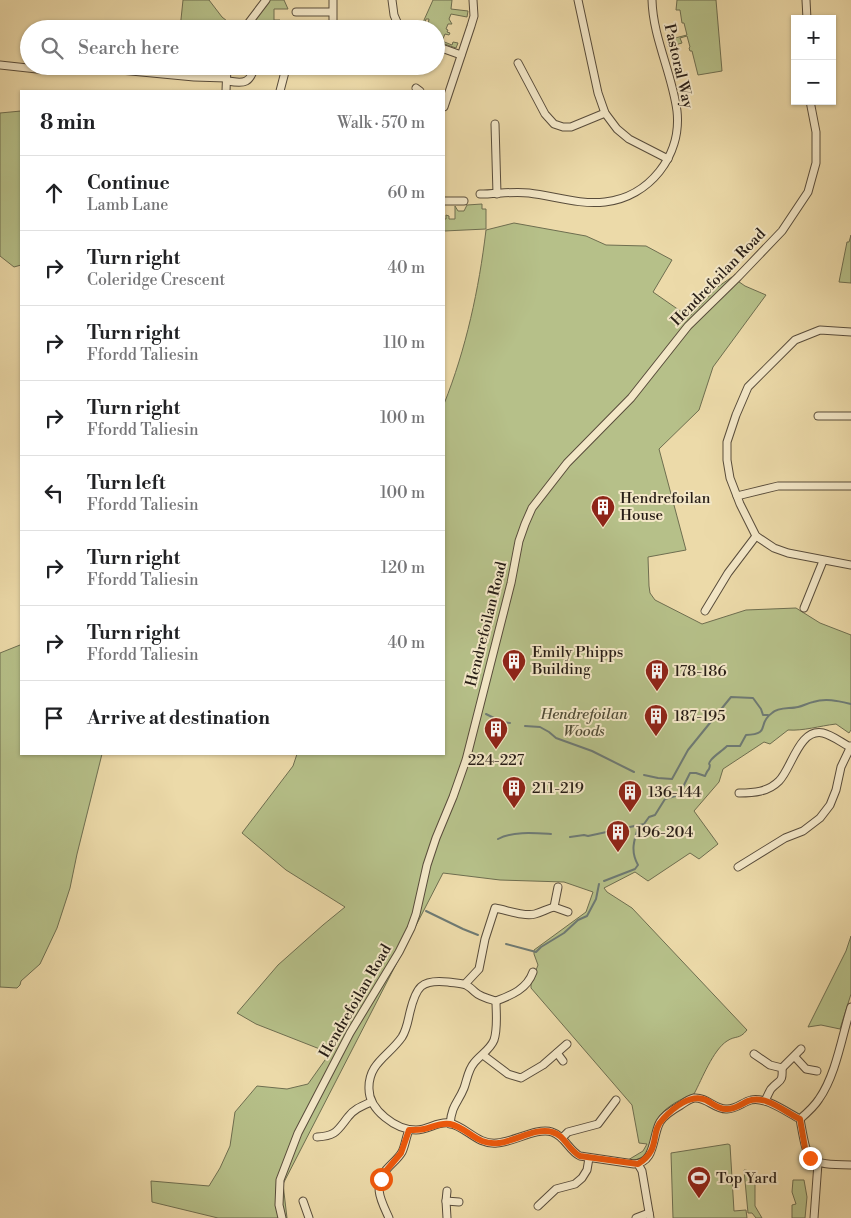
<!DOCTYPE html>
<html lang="en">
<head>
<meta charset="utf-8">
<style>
	body { margin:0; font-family:"Libre Bodoni",serif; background:#f6f6f6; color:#202124 }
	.controls { position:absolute; right:15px; top:15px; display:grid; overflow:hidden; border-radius:0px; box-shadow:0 1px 4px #0004 }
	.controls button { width:45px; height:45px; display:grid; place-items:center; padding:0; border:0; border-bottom:1px solid #e0e0e0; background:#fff; color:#202124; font:25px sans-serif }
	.stop { position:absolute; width:15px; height:15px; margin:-11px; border:4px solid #ea580c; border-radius:50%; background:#fff }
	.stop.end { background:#ea580c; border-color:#fff; box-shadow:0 1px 5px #0008 }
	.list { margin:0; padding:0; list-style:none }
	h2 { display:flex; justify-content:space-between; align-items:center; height:65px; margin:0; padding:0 20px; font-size:21px }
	h2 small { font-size:16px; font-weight:400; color:#757577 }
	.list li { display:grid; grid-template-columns:32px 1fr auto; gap:15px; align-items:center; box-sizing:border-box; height:75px; padding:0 20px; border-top:1px solid #e0e0e0 }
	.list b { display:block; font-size:19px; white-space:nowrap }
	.list p { margin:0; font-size:16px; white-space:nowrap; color:#757577 }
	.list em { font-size:16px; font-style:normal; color:#757577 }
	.icon { flex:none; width:28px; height:28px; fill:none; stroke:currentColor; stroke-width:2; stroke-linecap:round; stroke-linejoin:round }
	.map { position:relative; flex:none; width:851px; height:1218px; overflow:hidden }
	.search { position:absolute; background:#fff; box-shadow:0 1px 4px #0004; left:20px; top:20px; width:425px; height:55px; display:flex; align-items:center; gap:12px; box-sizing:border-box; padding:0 18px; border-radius:28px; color:#757577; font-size:19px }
	.panel { position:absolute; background:#fff; box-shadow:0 1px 4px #0004; left:20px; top:90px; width:425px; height:665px; border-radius:0px }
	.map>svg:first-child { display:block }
	.green { fill:#b6c089; stroke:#6e6e50 }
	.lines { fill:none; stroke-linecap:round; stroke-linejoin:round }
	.stream { stroke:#6e7a74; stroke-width:2 }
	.minor-casing { stroke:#584c3b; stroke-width:9 }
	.minor { stroke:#f3e7c7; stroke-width:7 }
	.route { stroke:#ea580c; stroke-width:6 }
	.labels { text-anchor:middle; stroke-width:4; stroke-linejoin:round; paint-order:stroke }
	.street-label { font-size:15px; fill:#271d16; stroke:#f3e7c7 }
	.poi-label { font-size:15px; fill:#271d16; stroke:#f3e7c7; text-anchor:start }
	.park-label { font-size:15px; font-style:italic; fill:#524e38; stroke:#f3e7c7 }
</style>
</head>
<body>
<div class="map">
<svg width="851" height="1218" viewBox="0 0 851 1218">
	<rect width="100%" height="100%" fill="#ecdaa9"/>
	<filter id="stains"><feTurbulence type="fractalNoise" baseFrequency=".004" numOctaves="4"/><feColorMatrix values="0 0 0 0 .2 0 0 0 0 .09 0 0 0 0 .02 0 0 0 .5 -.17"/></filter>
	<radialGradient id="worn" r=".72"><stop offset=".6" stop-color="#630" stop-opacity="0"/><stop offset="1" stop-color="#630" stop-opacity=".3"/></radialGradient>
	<g class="green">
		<polygon points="183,0 209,0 222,17 237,29 180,29"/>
		<polygon points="269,0 284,0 288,9 274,9 274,20 280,20 282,24 283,29 277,29 276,25 267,27 267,29 247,29"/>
		<polygon points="433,0 452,0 451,9 468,11 467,17 451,14 449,19 452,24 448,24 446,29 448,30 447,32 450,33 449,35 445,34 442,41 452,45 453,42 458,43 456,48 436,41 436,29 428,25 429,19 426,19 423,29 420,29"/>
		<polygon points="677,0 716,0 722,71 698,75 692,51 690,51 689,48 690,47 687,36 680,38 682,43 668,47 667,40 687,35 684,23 682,23 680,10 676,10"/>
		<polygon points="176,66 225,66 220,74 208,75 175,72"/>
		<polygon points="21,111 21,265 14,267 0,256 0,113"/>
		<polygon points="482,204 482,209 486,209 486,229 444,231 444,219 446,219 446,215 449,216 449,219 455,219 455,206 458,211 464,211 467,205"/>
		<path d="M514 223 586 236 606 245 646 246 672 260 653 292 689 317 719 286 732 277 745 286 766 295 713 367 699 410 659 449 686 550 648 557 649 586 650 593 655 600 702 624 746 610 796 608 820 623 851 635V730L849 733 836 724C819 726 804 731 788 730L770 744 764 742 723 769 719 782 694 811 718 844 699 859 690 853 648 881 635 872 604 888 607 892 632 908 747 1030C739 1040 736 1035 727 1041 713 1050 702 1079 694 1094 682 1098 665 1107 658 1118 648 1135 657 1162 628 1160L643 1151 647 1144 639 1143 632 1105 531 988V983L538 965 534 954V950L586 912 593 892 564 882 500 880 443 873 283 1184 287 1218H218L152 1202 151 1181 209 1186 220 1168 230 1146 235 1112 257 1086 287 1089 308 1084 330 1053 256 1024 237 1013 278 965 323 925 345 907 286 870 242 833 293 766 297 754H444V404C466 349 479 289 486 230Z"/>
		<polygon points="851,235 851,283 839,282 847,242 849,242"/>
		<polygon points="20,645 21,646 21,754 102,754 77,854 70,888 57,928 40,964 21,981 20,985 17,988 0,987 0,653"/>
		<polygon points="851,936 851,994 840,1029 821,1025 808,1027 846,951"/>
		<polygon points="728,1144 730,1145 734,1211 746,1210 747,1218 673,1218 671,1153"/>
		<polygon points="744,1170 751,1171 755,1174 755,1206 762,1218 756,1218 752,1213 748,1213"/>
		<polygon points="793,1180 804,1180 807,1197 805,1218 792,1218 792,1205 796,1204 792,1192"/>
	</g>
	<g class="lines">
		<g class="stream">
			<polyline points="486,714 502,722 510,723"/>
			<polyline points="525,726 540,727 549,732 556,738 592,751 634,772"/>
			<polyline points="644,775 658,778 672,779 688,750 731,697 753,698 761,709 763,715 768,715"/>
			<polyline points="570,837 584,835 588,836 639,825"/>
			<path d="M498 839C512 831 535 833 551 834"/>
			<path d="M604 881 635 869 638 865C630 851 634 840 639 825L644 824 649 817 655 815 665 799 679 795 690 773H696L705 776C706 774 707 771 709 769 712 761 706 767 711 760 715 755 722 751 727 746H740L746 735C772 734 756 724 772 713 778 707 790 709 798 707 803 706 808 703 813 702 826 698 838 701 851 704"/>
			<polyline points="426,911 463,929 478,935"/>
			<polyline points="506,944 536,952 541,947 564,933 578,920 587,916 596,899 599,884"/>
		</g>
		<g class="minor-casing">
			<g id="minor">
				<polyline points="392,0 394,15 400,29"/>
				<polyline points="578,0 598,93 605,113 617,129 629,139 668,159"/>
				<polyline points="806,0 807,19"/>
				<polyline points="296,12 332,12"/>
				<polyline points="244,29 266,0"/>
				<polyline points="333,29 333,0"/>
				<polyline points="436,46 461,55"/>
				<polyline points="518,63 545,114 554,124 563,127 571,127 605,113"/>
				<polyline points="0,65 46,70 110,69 194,77 226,78"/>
				<polyline points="278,66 307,70 354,69"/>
				<path d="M226 78 228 81C245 84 250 83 255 66"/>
				<polyline points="416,88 420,91"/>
				<polyline points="226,91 227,66"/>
				<polyline points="280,91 286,68"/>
				<polyline points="444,107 471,26 474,16 473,0"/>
				<polyline points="495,124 497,194"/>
				<path d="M480 194C496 194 514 191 529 193 554 196 580 205 605 202 649 197 682 156 677 111 672 73 653 38 652 0"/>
				<polyline points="444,201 464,201"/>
				<polyline points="851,332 820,330 795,340 748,387 736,415 727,442 727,460 730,478 740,504 756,536 774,548 788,553 851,565"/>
				<polyline points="818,416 851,416"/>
				<polyline points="737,496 778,486 851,486"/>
				<polyline points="804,608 823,561"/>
				<polyline points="705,611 728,573 756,536"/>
				<path d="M739 793C754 793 768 792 779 781 792 768 799 728 823 733 832 735 842 743 850 747"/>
				<polyline points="738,867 785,838 803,831 820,818 830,805 836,790 841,767 851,746"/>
				<polyline points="558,887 554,907 568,912"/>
				<path d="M533 972C527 989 512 995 496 1001 489 999 480 997 475 992 472 989 470 987 466 985 461 983 454 983 448 982 421 979 416 987 410 1012 408 1020 407 1029 402 1037 389 1056 368 1063 369 1089 369 1110 396 1130 416 1130 428 1130 438 1121 449 1123 467 1127 477 1145 497 1143 514 1142 537 1127 552 1132 565 1136 569 1151 580 1156L634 1164C656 1163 652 1136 660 1122 664 1115 674 1109 681 1105 685 1102 689 1099 694 1098 707 1097 714 1109 726 1109 735 1110 743 1102 751 1100 765 1096 788 1113 800 1119 808 1163 806 1164 851 1165"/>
				<path d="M465 984 479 969 485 939 495 908C507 910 524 917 535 914 542 912 547 909 554 907"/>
				<polyline points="557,1053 563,1061"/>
				<path d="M754 1054 770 1065 782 1068C783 1083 780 1079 771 1089 769 1092 767 1097 765 1101"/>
				<polyline points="483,1055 508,1074 521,1078 543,1065 567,1044"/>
				<polyline points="795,1057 806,1069 817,1071"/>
				<polyline points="782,1068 801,1049"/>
				<path d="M800 1119C807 1113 814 1107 819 1099 836 1075 842 1036 851 1007"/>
				<path d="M450 1124C452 1104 458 1103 464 1088 467 1080 468 1070 474 1063 480 1055 490 1050 494 1040 498 1028 496 1013 496 1001"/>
				<path d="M317 1137C336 1136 337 1131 348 1117 354 1109 362 1106 371 1102"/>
				<polyline points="562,1138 568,1132 598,1124 616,1100"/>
				<polyline points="638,1164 642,1171 650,1218"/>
				<polyline points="303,1201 309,1218"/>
				<polyline points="446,1201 459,1202"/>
				<polyline points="538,1206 556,1189 575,1184 582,1178 587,1170 589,1158"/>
				<polyline points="282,1218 279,1205 280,1180 298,1133 350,1033 399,952 411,928 416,914 427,865 436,838 453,797 466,760 511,583 519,541 525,524 532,508 567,463 631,398 688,326 738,277 782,231 808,192 816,163 816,132 810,101"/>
				<path d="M389 1218C381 1200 373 1188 386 1170 391 1164 398 1159 402 1152 405 1146 406 1137 409 1130"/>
				<polyline points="447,1218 446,1201 447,1191"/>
				<polyline points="636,1218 649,1213"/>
				<polyline points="814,1218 818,1163"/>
			</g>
		</g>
		<use href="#minor" class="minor"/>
	</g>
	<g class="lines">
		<path class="route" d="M381 1179 385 1172 401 1153 409 1130C414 1130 419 1130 424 1129 433 1127 441 1122 450 1124 469 1128 476 1146 499 1143 515 1141 537 1127 552 1132 565 1135 568 1150 580 1156L638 1164C662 1149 649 1133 663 1119 673 1108 691 1093 706 1100 712 1103 718 1109 726 1109 734 1110 741 1104 748 1101 765 1094 785 1112 800 1119L805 1148 810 1158"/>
	</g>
	<defs>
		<g id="building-pin" transform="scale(1.25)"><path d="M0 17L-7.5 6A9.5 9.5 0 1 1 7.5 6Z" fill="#8f2418" stroke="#f3e7c7"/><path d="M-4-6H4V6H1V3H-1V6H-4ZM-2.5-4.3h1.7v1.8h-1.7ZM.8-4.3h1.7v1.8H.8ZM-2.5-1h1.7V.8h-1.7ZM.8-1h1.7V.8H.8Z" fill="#fff"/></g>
		<g id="stadium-pin" transform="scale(1.25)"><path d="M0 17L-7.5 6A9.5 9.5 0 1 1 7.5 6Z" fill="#8f2418" stroke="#f3e7c7"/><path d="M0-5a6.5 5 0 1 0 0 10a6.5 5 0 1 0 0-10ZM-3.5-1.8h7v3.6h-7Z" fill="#fff"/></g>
	</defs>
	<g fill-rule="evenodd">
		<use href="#building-pin" x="603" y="507"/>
		<use href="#building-pin" x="514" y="661"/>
		<use href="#building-pin" x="657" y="671"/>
		<use href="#building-pin" x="656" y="716"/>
		<use href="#building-pin" x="496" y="729"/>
		<use href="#building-pin" x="514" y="788"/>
		<use href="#building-pin" x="630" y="792"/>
		<use href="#building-pin" x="618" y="832"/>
		<use href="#stadium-pin" x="699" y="1178"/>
	</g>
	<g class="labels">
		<g class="street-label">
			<text transform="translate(679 66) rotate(77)" y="5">Pastoral Way</text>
			<text transform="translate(718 277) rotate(-46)" y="5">Hendrefoilan Road</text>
			<text transform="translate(486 624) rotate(-76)" y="5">Hendrefoilan Road</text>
			<text transform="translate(355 1001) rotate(-60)" y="5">Hendrefoilan Road</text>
		</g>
		<g class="poi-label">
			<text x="620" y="503">Hendrefoilan<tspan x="620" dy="17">House</tspan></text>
			<text x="532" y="657">Emily Phipps<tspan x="532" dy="17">Building</tspan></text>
			<text x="674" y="676">178-186</text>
			<text x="674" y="721">187-195</text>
			<text x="496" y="765" text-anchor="middle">224-227</text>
			<text x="532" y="793">211-219</text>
			<text x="648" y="797">136-144</text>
			<text x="636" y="837">196-204</text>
			<text x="716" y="1183">Top Yard</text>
		</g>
		<g class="park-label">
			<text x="584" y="719">Hendrefoilan<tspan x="584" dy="17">Woods</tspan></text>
		</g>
	</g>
	<rect width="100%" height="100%" filter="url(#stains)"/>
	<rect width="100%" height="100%" fill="url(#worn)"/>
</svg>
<div class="controls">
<button>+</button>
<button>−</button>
</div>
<div class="stop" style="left:381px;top:1179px"></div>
<div class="stop end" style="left:810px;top:1158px"></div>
<div class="search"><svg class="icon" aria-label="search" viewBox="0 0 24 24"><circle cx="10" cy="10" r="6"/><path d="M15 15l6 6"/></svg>Search here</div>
<section class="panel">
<h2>8 min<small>Walk · 570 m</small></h2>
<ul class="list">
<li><svg class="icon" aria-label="ahead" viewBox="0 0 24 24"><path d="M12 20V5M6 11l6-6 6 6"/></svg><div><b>Continue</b><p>Lamb Lane</p></div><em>60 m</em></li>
<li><svg class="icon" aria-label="right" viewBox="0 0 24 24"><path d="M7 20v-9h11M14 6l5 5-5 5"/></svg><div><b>Turn right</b><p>Coleridge Crescent</p></div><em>40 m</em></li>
<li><svg class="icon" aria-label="right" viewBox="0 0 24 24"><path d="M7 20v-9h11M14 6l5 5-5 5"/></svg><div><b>Turn right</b><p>Ffordd Taliesin</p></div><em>110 m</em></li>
<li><svg class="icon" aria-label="right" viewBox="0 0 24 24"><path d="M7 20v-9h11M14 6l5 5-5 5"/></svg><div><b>Turn right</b><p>Ffordd Taliesin</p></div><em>100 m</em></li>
<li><svg class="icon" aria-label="left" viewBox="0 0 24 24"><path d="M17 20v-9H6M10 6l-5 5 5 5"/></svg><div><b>Turn left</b><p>Ffordd Taliesin</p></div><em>100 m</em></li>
<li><svg class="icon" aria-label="right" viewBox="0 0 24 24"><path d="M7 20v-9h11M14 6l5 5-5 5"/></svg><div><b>Turn right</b><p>Ffordd Taliesin</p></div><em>120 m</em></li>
<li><svg class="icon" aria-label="right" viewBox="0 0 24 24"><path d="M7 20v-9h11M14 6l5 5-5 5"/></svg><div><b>Turn right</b><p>Ffordd Taliesin</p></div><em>40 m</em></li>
<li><svg class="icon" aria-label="arrive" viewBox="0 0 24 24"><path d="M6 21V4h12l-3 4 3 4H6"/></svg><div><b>Arrive at destination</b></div></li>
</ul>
</section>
</div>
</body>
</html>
